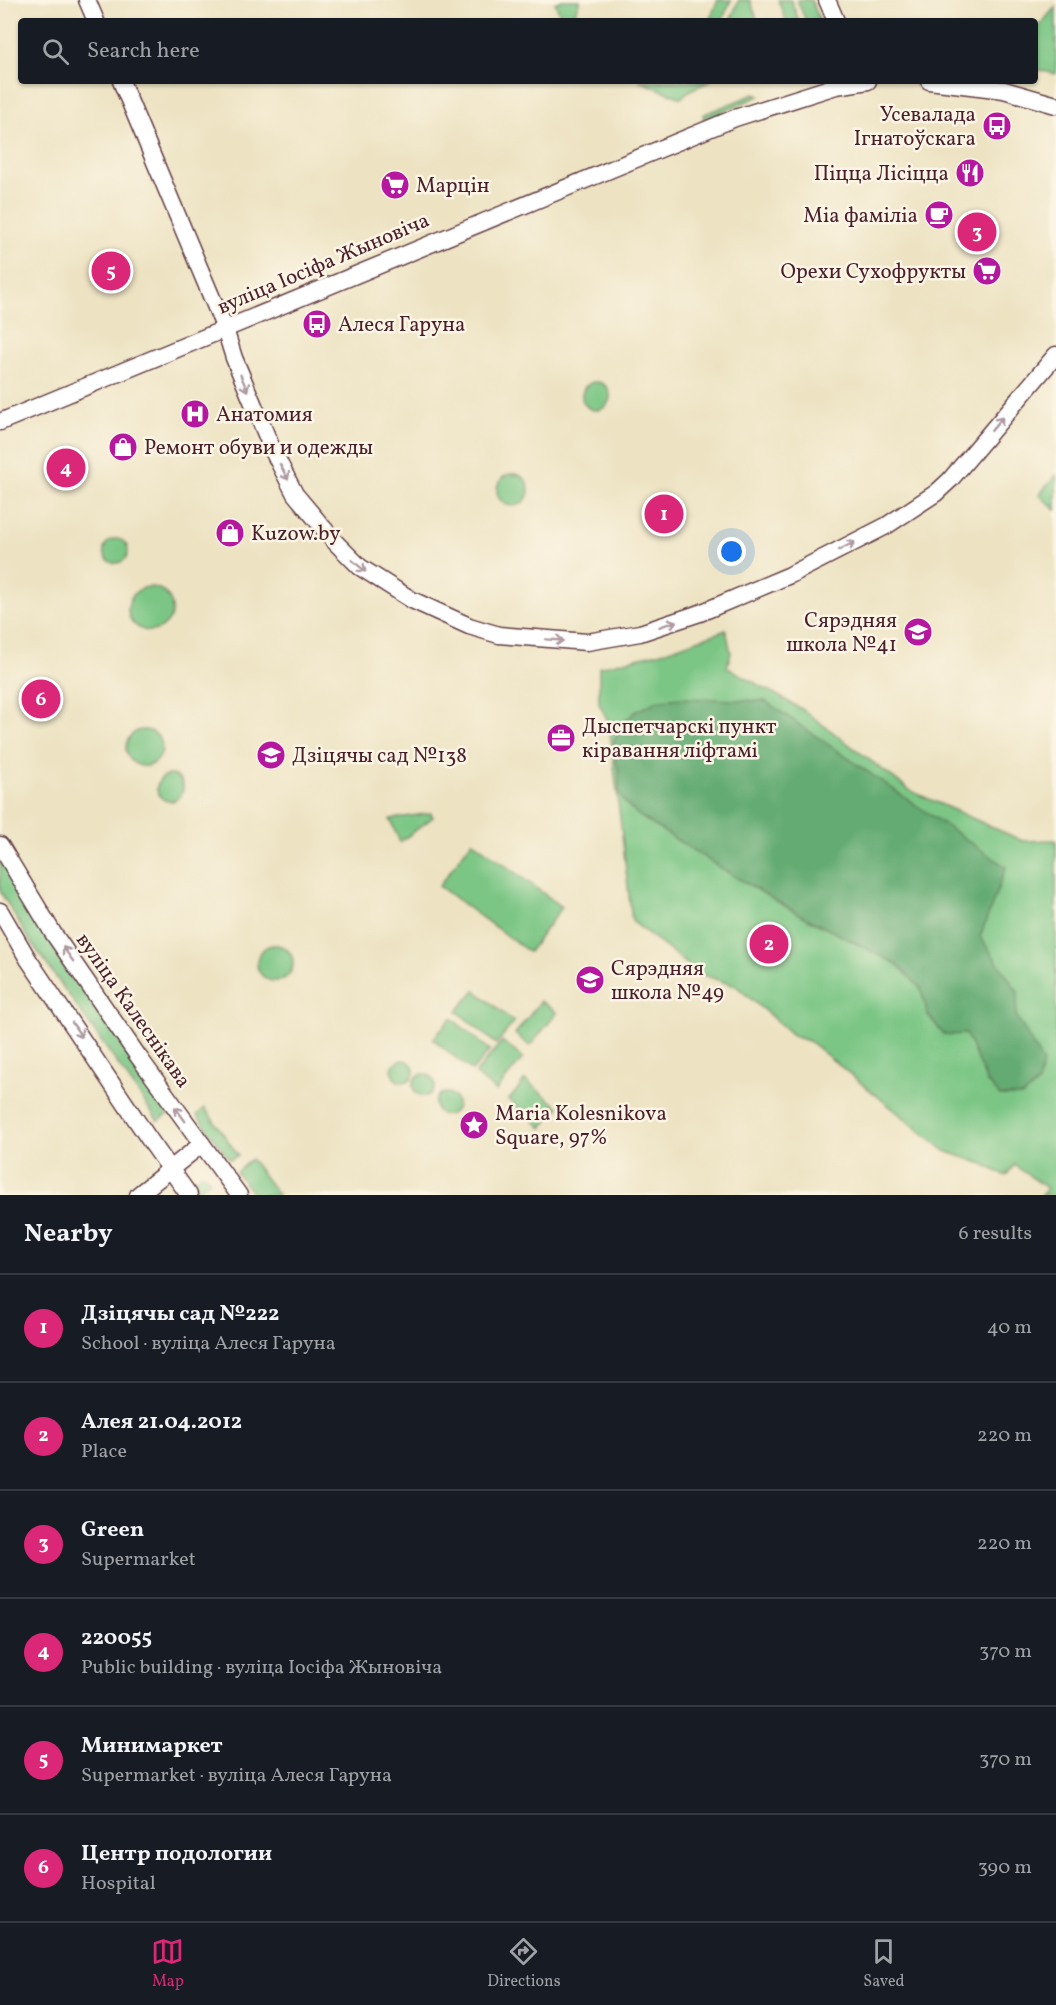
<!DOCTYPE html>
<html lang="en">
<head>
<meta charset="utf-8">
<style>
	body { margin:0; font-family:Vollkorn,serif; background:#20242c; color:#f1f3f6 }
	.you { position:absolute; left:732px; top:552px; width:21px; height:21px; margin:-15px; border:4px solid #fff; border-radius:50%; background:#1a73e8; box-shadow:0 0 0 9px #1a73e833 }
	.badge { display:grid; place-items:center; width:39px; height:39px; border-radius:50%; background:#db2777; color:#fff; font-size:20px; font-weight:700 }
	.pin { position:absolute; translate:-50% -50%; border:3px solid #fff; box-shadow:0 2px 6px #0006 }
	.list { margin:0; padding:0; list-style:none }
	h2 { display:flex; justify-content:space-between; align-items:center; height:78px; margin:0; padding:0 24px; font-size:26px }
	h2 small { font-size:20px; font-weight:400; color:#9ea1a6 }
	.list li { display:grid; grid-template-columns:39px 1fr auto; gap:18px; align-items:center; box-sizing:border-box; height:108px; padding:0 24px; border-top:2px solid #363941 }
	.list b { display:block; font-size:22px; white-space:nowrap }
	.list p { margin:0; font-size:20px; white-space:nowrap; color:#9ea1a6 }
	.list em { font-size:20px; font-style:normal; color:#9ea1a6 }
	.icon { flex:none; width:33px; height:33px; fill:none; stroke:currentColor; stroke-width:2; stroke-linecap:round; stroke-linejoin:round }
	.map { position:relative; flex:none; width:1056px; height:1195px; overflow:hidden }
	.search { position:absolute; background:#171b24; box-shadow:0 2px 4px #0004; left:18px; right:18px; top:18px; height:66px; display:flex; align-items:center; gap:15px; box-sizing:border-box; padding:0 21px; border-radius:6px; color:#9ea1a6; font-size:22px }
	.sheet { height:726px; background:#171b24 }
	nav { display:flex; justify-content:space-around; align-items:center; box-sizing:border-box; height:84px; border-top:2px solid #363941; background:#171b24; font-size:16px; color:#9ea1a6 }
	nav a { display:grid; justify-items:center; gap:3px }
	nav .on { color:#db2777 }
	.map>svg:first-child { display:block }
	.green { fill:#7bc685; stroke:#627258; stroke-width:1.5 }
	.forest { fill:#64ab72; stroke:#57654e; stroke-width:1.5 }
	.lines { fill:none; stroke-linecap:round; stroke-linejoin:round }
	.secondary-casing { stroke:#623c42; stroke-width:19 }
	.secondary { stroke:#fff; stroke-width:16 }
	.oneway { stroke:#ae9aa0 }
	.labels { text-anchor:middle; stroke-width:5; stroke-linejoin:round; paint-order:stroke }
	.poi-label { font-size:21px; fill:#4a1f2b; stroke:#fcf5e5; text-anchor:start }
	.street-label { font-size:21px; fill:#4a1f2b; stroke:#fcf5e5 }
</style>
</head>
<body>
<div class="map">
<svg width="1056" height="1195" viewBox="0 0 1056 1195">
	<rect width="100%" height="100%" fill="#fcf5e5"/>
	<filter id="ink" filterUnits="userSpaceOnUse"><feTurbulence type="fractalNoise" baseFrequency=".0167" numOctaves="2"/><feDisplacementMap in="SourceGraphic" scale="12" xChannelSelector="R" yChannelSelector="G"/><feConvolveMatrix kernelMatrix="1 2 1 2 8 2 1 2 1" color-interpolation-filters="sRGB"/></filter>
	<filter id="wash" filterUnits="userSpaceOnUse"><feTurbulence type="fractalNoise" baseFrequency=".008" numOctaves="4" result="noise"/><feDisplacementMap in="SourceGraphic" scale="24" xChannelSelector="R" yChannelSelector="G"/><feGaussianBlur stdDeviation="1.35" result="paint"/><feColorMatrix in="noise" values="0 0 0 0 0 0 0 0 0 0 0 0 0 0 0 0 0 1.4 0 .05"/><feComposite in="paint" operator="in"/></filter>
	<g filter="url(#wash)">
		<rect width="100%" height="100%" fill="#ede3c3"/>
		<g class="green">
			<polygon points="562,0 580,0 572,21 563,21 555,3"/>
			<polygon points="718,0 731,0 722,21 709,21"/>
			<polygon points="739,0 750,0 758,21 730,21"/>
			<polygon points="778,0 791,0 799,21 786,21"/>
			<polygon points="797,0 811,0 820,21 806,21"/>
			<polygon points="1056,6 1056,74 1035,69 1035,31"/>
			<polygon points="639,81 711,81 690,90 681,98"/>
			<polygon points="754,94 759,96 704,120 703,116 705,114"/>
			<circle cx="596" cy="396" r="14"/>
			<circle cx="513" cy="490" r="16"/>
			<polygon points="1056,475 1056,510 1039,495"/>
			<circle cx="116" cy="551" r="12"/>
			<circle cx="150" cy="609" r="22"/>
			<polygon points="726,630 731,653 727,667 803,710 911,791 1023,841 1056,840 1056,1195 1042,1195 1047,1188 1014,1165 1006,1176 983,1164 945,1151 809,1041 795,1037 736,986 700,974 632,921 609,724 599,703 599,667 666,651"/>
			<circle cx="144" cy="748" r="18"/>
			<circle cx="170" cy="788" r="13"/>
			<polygon points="431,813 433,817 400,842 390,819"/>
			<polygon points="472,841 562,907 529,952 439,886"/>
			<polygon points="0,857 170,1113 158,1121 26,935 0,891"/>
			<circle cx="275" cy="963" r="18"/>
			<polygon points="475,990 514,1022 496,1044 457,1011"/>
			<polygon points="541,1001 557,1013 530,1046 515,1034"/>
			<polygon points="451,1018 490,1050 472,1071 433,1039"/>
			<polygon points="502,1041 523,1058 496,1091 475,1074"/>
			<circle cx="403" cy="1071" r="11"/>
			<circle cx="424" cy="1085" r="11"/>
			<polygon points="525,1080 559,1107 542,1128 509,1100"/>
			<circle cx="446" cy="1104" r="11"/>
			<polygon points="205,1108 238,1155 230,1160 197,1115"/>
			<polygon points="251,1159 278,1195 254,1195 236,1172"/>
			<polygon points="200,1174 205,1174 210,1181 196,1191 193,1186 193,1181"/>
		</g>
		<polygon class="forest" points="684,698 765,701 1006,867 980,937 1018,992 1016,1015 1043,1063 1038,1083 1023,1096 1000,1096 987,1082 966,1034 944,1035 928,1015 921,989 897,964 802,916 727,872 639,816 625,803 619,793 619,771 614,755 614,741 621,725 635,712 659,700"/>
	</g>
	<g filter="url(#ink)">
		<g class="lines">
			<g class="secondary-casing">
				<g id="secondary">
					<polyline points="87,0 96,21"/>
					<polyline points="827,0 836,21"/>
					<polyline points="121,81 225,329 234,358 273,451 295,494 336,543 360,567 412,600 469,626 499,635 587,642 640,633 700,613 790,575 886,526 936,493 950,480 1056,355"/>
					<polyline points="929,81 1004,90 1056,105"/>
					<polyline points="0,422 735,118 836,86 868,81"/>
					<polyline points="0,845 53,933 138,1056 239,1195"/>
					<polyline points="0,911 28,959 149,1139 189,1195"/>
					<polyline points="138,1195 202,1144"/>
				</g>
			</g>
			<use href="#secondary" class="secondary"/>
		</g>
		<defs><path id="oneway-shaft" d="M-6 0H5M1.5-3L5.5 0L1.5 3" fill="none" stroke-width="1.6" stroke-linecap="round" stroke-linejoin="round" transform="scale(1.5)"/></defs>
		<g class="oneway">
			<use href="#oneway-shaft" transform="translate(244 383) rotate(67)"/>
			<use href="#oneway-shaft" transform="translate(997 424) rotate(-50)"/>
			<use href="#oneway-shaft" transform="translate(284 472) rotate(62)"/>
			<use href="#oneway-shaft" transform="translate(847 546) rotate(-27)"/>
			<use href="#oneway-shaft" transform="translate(359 566) rotate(41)"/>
			<use href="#oneway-shaft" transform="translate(668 624) rotate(-18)"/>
			<use href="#oneway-shaft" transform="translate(555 640) rotate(4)"/>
			<use href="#oneway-shaft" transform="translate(68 954) rotate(-125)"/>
			<use href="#oneway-shaft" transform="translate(77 1030) rotate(56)"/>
			<use href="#oneway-shaft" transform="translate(180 1114) rotate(-126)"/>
		</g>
	</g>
	<defs>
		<g id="bus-disc" transform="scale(1.5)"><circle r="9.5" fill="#b5179e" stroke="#fcf5e5"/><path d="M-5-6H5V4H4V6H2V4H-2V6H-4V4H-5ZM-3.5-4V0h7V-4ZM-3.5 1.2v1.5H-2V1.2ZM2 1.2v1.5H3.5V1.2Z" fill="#fff"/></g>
		<g id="restaurant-disc" transform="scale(1.5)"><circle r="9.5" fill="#b5179e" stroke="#fcf5e5"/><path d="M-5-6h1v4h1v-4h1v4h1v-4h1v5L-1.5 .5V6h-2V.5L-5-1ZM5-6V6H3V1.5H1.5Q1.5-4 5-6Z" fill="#fff"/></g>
		<g id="supermarket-disc" transform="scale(1.5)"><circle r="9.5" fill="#b5179e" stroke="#fcf5e5"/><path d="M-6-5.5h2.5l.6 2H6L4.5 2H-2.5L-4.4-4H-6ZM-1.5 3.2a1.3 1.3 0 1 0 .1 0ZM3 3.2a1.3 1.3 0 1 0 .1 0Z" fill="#fff"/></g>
		<g id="cafe-disc" transform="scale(1.5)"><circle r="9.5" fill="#b5179e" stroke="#fcf5e5"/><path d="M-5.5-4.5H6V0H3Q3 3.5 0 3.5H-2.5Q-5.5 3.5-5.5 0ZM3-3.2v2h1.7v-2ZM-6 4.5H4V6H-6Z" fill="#fff"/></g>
		<g id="hospital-disc" transform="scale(1.5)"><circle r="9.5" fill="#b5179e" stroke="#fcf5e5"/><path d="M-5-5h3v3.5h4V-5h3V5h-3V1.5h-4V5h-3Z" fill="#fff"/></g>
		<g id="shop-disc" transform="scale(1.5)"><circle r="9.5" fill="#b5179e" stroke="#fcf5e5"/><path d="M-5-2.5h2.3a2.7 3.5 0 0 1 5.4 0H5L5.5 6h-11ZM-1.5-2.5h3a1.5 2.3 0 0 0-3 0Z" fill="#fff"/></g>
		<g id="school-disc" transform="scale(1.5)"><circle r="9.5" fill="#b5179e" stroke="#fcf5e5"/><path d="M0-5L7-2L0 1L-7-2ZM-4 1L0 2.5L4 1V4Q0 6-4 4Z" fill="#fff"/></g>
		<g id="office-disc" transform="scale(1.5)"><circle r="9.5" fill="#b5179e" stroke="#fcf5e5"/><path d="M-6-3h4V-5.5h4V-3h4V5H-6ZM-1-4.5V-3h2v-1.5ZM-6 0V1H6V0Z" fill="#fff"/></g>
		<g id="sight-disc" transform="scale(1.5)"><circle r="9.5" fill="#b5179e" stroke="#fcf5e5"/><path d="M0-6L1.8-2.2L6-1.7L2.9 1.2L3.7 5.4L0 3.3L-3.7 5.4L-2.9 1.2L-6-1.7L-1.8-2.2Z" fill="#fff"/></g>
	</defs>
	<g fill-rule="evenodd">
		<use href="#bus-disc" x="997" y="126"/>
		<use href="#restaurant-disc" x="970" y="173"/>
		<use href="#supermarket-disc" x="395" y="185"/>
		<use href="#cafe-disc" x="939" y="215"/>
		<use href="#supermarket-disc" x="987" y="271"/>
		<use href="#bus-disc" x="317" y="324"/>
		<use href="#hospital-disc" x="195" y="414"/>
		<use href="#shop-disc" x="123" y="447"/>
		<use href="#shop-disc" x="230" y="533"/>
		<use href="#school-disc" x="918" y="632"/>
		<use href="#office-disc" x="561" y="738"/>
		<use href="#school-disc" x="271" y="755"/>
		<use href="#school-disc" x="590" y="980"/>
		<use href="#sight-disc" x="474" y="1125"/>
	</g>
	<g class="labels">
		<g class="poi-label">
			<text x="976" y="121" text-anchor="end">Усевалада<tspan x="976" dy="24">Ігнатоўскага</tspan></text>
			<text x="949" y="180" text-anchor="end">Піцца Лісіцца</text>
			<text x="416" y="192">Марцін</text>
			<text x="918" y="222" text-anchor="end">Mia фаміліа</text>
			<text x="966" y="278" text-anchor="end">Орехи Сухофрукты</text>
			<text x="338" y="331">Алеся Гаруна</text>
			<text x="216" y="421">Анатомия</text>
			<text x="144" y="454">Ремонт обуви и одежды</text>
			<text x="251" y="540">Kuzow.by</text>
			<text x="897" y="627" text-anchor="end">Сярэдняя<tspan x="897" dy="24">школа №41</tspan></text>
			<text x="582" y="733">Дыспетчарскі пункт<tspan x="582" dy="24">кіравання ліфтамі</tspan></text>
			<text x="292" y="762">Дзіцячы сад №138</text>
			<text x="611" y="975">Сярэдняя<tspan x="611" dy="24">школа №49</tspan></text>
			<text x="495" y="1120">Maria Kolesnikova<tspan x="495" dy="24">Square, 97%</tspan></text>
		</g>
		<g class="street-label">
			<text transform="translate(323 263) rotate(-23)" y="7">вуліца Іосіфа Жыновіча</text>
			<text transform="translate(134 1010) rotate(55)" y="7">вуліца Калеснікава</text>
		</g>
	</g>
</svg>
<div class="you"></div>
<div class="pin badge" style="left:664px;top:514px">1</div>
<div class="pin badge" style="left:769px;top:944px">2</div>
<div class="pin badge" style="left:977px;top:232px">3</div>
<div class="pin badge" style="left:66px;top:468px">4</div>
<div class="pin badge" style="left:111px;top:271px">5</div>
<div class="pin badge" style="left:41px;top:699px">6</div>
<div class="search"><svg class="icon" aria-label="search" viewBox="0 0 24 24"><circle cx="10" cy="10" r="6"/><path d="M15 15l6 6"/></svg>Search here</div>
</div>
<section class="sheet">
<h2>Nearby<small>6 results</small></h2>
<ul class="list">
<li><span class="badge">1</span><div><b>Дзіцячы сад №222</b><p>School · вуліца Алеся Гаруна</p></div><em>40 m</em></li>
<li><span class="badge">2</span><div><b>Алея 21.04.2012</b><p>Place</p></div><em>220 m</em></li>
<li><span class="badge">3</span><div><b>Green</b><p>Supermarket</p></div><em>220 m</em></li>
<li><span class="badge">4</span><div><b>220055</b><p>Public building · вуліца Іосіфа Жыновіча</p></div><em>370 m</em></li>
<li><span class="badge">5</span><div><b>Минимаркет</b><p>Supermarket · вуліца Алеся Гаруна</p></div><em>370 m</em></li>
<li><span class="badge">6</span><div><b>Центр подологии</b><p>Hospital</p></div><em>390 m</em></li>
</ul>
</section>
<nav>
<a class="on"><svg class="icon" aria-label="map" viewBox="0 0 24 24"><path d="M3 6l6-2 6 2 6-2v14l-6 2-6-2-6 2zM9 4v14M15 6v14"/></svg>Map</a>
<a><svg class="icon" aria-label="directions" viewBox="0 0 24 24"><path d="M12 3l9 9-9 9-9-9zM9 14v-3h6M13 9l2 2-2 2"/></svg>Directions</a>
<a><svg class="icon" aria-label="saved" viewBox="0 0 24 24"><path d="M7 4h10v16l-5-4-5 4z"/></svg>Saved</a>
</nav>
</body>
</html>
